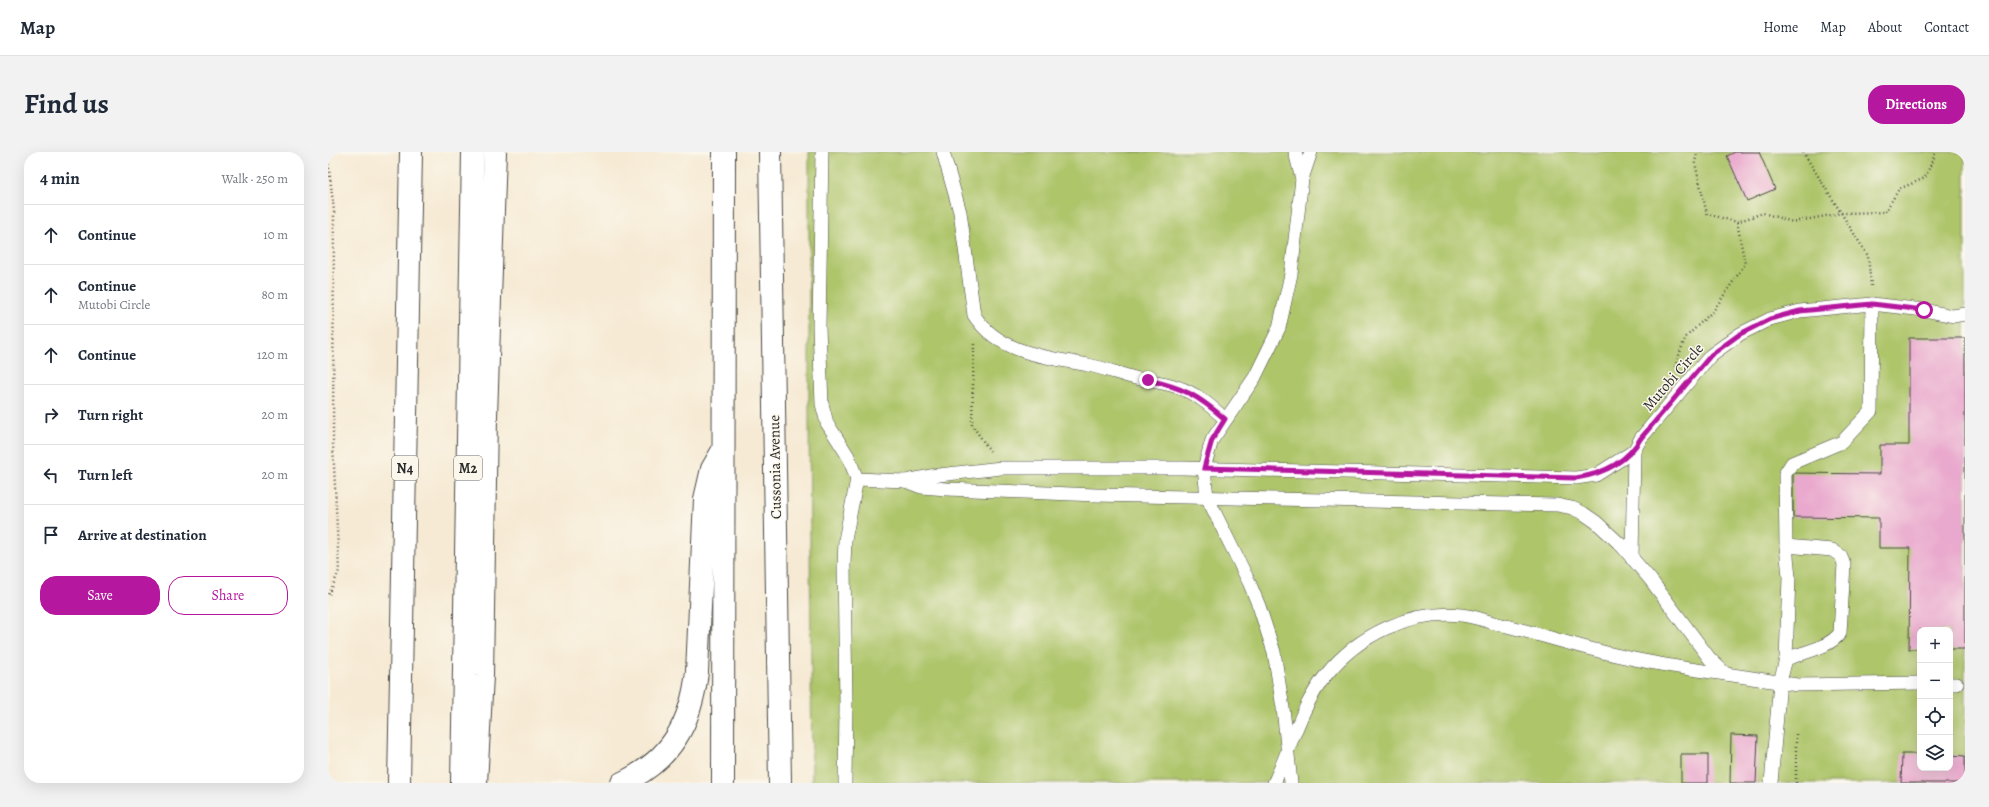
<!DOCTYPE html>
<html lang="en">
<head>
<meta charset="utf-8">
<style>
	body { margin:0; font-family:Alegreya,serif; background:#f2f2f3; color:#1f2937 }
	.controls { position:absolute; right:12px; bottom:12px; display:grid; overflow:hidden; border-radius:8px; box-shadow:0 4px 16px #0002 }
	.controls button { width:36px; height:36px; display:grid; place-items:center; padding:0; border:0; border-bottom:1px solid #e0e1e3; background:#fff; color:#1f2937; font:20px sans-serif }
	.stop { position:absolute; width:12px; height:12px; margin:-9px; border:3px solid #b5179e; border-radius:50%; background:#fff }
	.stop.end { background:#b5179e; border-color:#fff; box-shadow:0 1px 4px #0008 }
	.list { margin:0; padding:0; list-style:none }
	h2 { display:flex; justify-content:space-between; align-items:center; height:52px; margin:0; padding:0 16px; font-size:17px }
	h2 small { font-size:13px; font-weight:400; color:#747a83 }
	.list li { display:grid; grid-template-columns:26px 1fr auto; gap:12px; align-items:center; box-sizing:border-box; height:60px; padding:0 16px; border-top:1px solid #e0e1e3 }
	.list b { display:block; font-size:15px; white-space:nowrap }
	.list p { margin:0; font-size:13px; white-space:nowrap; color:#747a83 }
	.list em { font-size:13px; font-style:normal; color:#747a83 }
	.actions { display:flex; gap:8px; padding:12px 16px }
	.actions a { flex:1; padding:9px 0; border:1px solid #b5179e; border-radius:16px; text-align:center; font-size:14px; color:#b5179e }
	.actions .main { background:#b5179e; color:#fff }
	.icon { flex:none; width:22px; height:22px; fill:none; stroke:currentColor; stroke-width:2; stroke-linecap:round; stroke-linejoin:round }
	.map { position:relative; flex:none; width:1637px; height:631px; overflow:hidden; border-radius:16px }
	header { display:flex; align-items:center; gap:24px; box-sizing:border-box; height:56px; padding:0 20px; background:#fff; border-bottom:1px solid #e0e1e3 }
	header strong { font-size:19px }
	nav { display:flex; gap:22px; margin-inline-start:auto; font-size:14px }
	.intro { display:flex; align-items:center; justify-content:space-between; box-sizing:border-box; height:96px; padding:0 24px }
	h1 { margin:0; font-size:28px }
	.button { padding:10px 18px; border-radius:16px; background:#b5179e; color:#fff; font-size:14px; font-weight:700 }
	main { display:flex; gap:24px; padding:0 24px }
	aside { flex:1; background:#fff; border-radius:16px; box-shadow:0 4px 16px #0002 }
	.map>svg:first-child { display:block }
	.green { fill:#aec56a; stroke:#6c784a; fill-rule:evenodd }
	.building { fill:#e9a8cd }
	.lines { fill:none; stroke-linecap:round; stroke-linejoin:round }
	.lane-casing { stroke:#494844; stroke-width:14 }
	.secondary-casing { stroke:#494844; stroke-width:24 }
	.highway-casing { stroke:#494844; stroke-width:24 }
	.path { stroke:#494844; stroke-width:2.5; stroke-dasharray:1 3; stroke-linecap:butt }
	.lane { stroke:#fff; stroke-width:13 }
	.secondary { stroke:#fff; stroke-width:22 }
	.highway { stroke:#fff; stroke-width:22 }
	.route { stroke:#b5179e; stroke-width:5 }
	.labels { text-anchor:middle; stroke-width:3; stroke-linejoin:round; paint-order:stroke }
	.shield { fill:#fbf7ec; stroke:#696865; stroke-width:1 }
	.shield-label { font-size:14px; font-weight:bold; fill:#2b2b2b }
	.street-label { font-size:15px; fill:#2b2b2b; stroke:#fbf7ec }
</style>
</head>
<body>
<header>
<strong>Map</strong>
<nav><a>Home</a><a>Map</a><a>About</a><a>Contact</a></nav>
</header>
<div class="intro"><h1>Find us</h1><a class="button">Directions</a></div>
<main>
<aside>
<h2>4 min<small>Walk · 250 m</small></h2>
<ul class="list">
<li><svg class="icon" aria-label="ahead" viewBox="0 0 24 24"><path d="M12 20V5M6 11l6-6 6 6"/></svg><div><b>Continue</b></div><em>10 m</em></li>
<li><svg class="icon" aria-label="ahead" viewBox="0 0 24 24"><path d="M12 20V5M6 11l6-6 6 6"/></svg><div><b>Continue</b><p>Mutobi Circle</p></div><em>80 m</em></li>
<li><svg class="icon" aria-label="ahead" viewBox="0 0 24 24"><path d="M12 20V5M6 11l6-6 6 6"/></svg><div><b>Continue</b></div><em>120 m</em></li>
<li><svg class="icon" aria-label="right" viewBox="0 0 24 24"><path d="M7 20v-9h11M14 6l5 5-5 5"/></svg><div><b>Turn right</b></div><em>20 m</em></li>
<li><svg class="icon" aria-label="left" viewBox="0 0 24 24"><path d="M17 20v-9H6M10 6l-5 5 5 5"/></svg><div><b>Turn left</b></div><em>20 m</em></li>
<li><svg class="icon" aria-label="arrive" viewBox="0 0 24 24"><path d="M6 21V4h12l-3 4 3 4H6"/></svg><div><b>Arrive at destination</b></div></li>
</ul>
<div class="actions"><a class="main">Save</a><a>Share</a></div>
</aside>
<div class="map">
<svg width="1637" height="631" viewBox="0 0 1637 631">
	<rect width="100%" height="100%" fill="#fbf7ec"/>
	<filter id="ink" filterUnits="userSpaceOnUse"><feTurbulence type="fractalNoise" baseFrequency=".025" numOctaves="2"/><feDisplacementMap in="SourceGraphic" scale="8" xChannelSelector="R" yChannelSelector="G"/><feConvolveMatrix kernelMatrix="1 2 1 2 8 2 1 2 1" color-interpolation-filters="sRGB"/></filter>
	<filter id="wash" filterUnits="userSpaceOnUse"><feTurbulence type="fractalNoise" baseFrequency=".012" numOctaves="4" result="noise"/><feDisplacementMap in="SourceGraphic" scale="16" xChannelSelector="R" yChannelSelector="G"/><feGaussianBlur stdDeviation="0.9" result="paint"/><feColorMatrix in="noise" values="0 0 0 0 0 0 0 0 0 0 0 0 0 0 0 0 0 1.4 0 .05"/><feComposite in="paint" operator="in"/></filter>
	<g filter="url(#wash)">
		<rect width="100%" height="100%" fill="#f6ead4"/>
		<path class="green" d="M481 0H1637V631H484L481 266ZM1592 478H1622V616H1592Z"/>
		<g id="blocks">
			<g class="building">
				<polygon points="1407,0 1431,0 1447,37 1419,49 1399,4"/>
				<polygon points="1581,186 1637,186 1637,497 1622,497 1622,478 1592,478 1592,497 1581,497 1582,396 1551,396 1551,366 1465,365 1465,321 1552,322 1552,293 1581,293"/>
				<polygon points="1403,583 1430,584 1428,631 1402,631"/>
				<rect x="1353" y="602" width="27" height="29"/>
				<polygon points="1574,602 1592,602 1592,616 1622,616 1622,603 1637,604 1637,631 1573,631"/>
			</g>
		</g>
	</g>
	<g filter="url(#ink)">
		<use href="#blocks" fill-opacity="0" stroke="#494844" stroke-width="1"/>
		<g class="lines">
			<g class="lane-casing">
				<g id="lane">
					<polyline points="494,0 491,175 494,252 499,271 520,304 529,327 577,329 602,324 673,316 855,316 1248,326 1268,323 1306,299"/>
					<path d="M615 0 632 60 646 163C671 202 719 205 760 213 776 216 791 222 807 226 821 229 836 230 849 235 868 241 883 254 897 267"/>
					<polyline points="974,27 983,0"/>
					<polyline points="577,329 593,335 619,337 768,343 1229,353 1244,356 1255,361 1268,370 1292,392 1322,427 1382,507 1398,522 1469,533 1592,531"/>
					<path d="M1458 394 1504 398 1513 404 1516 412 1512 481C1501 496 1476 500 1458 507"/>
					<polyline points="1304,407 1306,299 1313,286 1383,203 1412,182 1442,167 1472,159 1544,152 1596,158 1625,164 1637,162"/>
					<polyline points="1622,532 1629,532"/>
					<polyline points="517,631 518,553 516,413 517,388 529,327"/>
					<path d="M946 631C963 595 973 554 998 523 1030 483 1082 458 1133 463 1144 464 1155 468 1166 471 1197 478 1228 488 1259 496 1304 508 1351 516 1398 522"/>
					<polyline points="963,631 955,556 946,500 931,454 921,430 879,345 876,316 884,288 927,225 951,176 963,122 974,27 967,0"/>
					<polyline points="1443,631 1452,530 1458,507 1461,425 1458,394 1457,322 1464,311 1514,290 1543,259 1544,152"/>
				</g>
			</g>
			<g class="secondary-casing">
				<g id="secondary">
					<polyline points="442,0 452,631"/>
					<path d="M294 631C343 608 363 572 369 520L377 347 384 317 395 298"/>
					<polyline points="395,631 396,0"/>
				</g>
			</g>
			<g class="highway-casing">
				<g id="highway">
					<polyline points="71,631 83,0"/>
					<polyline points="134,631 145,0"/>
					<polyline points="148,631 154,524 158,264 167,0"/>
				</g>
			</g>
			<g class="path">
				<polyline points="1475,0 1540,104 1543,134"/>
				<polyline points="0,8 6,59 5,292 11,419 0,445"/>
				<polyline points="1409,70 1435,61 1465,70 1514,61 1557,60 1571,37 1597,26 1608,0"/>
				<polyline points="646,192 644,273 662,299"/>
				<polyline points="1347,215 1357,186 1386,158 1417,112 1409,70 1379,62 1367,11 1369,0"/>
				<polyline points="1468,631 1468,579"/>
			</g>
			<use href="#lane" class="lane"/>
			<use href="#secondary" class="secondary"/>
			<use href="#highway" class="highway"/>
		</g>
	</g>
	<g class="lines" filter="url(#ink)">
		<path class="route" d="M820 228C856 236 869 243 897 267L884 288 876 316 1248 326C1275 322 1299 310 1313 286L1383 203 1412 182 1442 167 1472 159 1544 152 1596 158"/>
	</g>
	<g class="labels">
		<g class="shield">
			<rect x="64" y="304" width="26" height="24" rx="3"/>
			<rect x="126" y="304" width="28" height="24" rx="3"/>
		</g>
		<g class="shield-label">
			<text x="77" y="321">N4</text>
			<text x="140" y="321">M2</text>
		</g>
		<g class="street-label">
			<text transform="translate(1345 225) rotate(-49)" y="5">Mutobi Circle</text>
			<text transform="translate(447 315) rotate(-91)" y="5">Cussonia Avenue</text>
		</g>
	</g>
</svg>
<div class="controls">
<button>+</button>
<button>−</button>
<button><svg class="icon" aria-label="locate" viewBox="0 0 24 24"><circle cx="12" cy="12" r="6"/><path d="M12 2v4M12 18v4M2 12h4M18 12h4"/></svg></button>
<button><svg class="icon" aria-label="layers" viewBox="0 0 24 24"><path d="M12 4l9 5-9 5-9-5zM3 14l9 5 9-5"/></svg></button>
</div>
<div class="stop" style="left:1596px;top:158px"></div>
<div class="stop end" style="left:820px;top:228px"></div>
</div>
</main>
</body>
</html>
